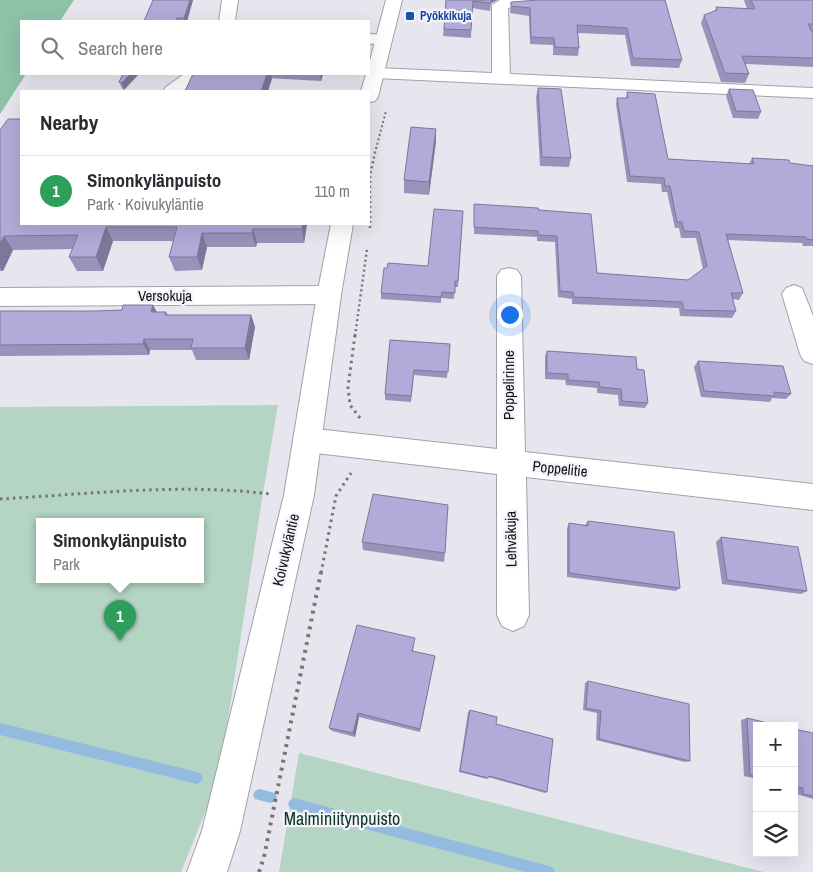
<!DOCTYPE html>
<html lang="en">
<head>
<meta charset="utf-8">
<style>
	body { margin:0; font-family:"Archivo Narrow",sans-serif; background:#f7f7f7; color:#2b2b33 }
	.controls { position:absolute; right:15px; bottom:15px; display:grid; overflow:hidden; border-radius:0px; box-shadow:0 5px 20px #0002 }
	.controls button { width:45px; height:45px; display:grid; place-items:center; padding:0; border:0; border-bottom:1px solid #e1e1e2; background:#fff; color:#2b2b33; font:25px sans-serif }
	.you { position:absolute; left:509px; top:314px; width:18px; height:18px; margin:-12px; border:4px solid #fff; border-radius:50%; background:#1a73e8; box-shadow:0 0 0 8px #1a73e833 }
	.badge { display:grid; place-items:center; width:32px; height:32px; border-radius:50%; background:#b45309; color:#fff; font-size:16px; font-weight:700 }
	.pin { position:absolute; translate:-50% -41px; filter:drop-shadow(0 1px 2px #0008) }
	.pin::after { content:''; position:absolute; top:26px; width:18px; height:15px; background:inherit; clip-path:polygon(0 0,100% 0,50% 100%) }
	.popup { position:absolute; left:36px; top:518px; width:168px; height:65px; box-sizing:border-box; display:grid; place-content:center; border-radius:0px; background:#fff; filter:drop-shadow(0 1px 4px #0005); font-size:16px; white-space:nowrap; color:#7c7c81 }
	.popup b { font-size:19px; color:#2b2b33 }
	.popup::after { content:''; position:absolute; left:50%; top:100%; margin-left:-10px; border:10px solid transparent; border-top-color:#fff }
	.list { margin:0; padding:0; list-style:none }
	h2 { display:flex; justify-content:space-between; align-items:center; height:65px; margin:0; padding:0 20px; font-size:21px }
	h2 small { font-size:16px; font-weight:400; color:#7c7c81 }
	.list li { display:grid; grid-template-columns:32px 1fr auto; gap:15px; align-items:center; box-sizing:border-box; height:70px; padding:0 20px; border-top:1px solid #e1e1e2 }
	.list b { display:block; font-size:19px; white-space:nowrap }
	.list p { margin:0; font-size:16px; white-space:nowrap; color:#7c7c81 }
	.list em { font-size:16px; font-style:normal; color:#7c7c81 }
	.icon { flex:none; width:28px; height:28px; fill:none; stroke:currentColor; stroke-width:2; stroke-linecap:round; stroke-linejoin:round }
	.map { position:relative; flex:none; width:813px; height:872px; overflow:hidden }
	.search { position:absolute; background:#fff; box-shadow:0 5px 20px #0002; left:20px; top:20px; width:350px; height:55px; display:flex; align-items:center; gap:12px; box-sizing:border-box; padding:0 18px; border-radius:0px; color:#7c7c81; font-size:19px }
	.panel { position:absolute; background:#fff; box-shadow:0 5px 20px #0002; left:20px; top:90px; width:350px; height:135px; border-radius:0px }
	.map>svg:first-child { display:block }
	.green { fill:#b4d5c4; fill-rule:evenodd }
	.forest { fill:#8ec3a8 }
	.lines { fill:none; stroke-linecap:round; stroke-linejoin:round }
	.stream { fill:#93badf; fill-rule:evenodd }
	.minor-casing { stroke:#a2a1a9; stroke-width:2 }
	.major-casing { stroke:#a2a1a9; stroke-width:2 }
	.path-far3 { stroke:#76757b; stroke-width:2; stroke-dasharray:2 2.5; stroke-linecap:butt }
	.path-far2 { stroke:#76757b; stroke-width:2.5; stroke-dasharray:2 3; stroke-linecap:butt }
	.path-far1 { stroke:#76757b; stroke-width:3; stroke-dasharray:2.5 4; stroke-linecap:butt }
	.path { stroke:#76757b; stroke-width:4; stroke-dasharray:3 5; stroke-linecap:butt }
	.minor { fill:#fff; fill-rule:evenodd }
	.major { fill:#fff; fill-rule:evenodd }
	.wall { fill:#9893bb }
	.shaded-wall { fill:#7c7899 }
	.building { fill:#b1abda; stroke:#7c7899 }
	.transit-dot { fill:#1a4fb4; stroke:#f4f3fc; stroke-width:2 }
	.labels { text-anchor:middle; stroke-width:4.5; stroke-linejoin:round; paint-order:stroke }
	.far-transit-label { font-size:12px; font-weight:bold; fill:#164399; stroke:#f4f3fc; text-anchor:start }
	.street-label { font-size:15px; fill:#121214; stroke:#f4f3fc }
	.near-park-label { font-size:18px; fill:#0a3725; stroke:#f4f3fc }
</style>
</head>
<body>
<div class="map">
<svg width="813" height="872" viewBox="0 0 813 872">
	<rect width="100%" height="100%" fill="#e7e6ef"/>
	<g class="green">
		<path d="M278 405 261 505 219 778 181 872H0V407ZM40 522H200V580H40Z"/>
		<polygon points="299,753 764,872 279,872"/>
	</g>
	<polygon class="forest" points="0,0 74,0 60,21 21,21 21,74 26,74 0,114"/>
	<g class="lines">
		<g class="stream">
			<polygon points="0,723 197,772 201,774 203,778 201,782 197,784 0,735"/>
			<polygon points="259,789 275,793 277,797 275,801 271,803 255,799 253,795 255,791"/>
			<polygon points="294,798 549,866 553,868 555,872 526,872 294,810 290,808 288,804 290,800"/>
		</g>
		<g class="minor-casing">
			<g id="minor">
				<polygon points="222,0 238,0 235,21 219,21"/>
				<path d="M500 0H545L547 2 544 5C532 8 520 4 508 8L510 74 813 88V98L376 78 370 77 368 74 370 69 376 68 492 73V5Z"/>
				<polygon points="369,34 389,35 391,39 389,43 369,44"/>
				<polygon points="184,74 204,74 183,91 163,91 166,87"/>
				<polygon points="509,268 517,270 521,276 525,452 813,484 813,510 526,477 529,615 524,626 513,631 502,626 497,615 497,474 307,452 297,448 293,440 297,432 307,428 497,449 497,276 501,270"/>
				<polygon points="794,285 802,288 813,316 813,364 804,361 800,354 782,294 786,288"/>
				<polygon points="329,286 337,289 341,295 337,301 329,304 0,306 0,288"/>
			</g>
		</g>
		<g class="major-casing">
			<g id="major">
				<polygon points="386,0 402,0 378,97 375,101 369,102 369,91 361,91 366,74 369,74 369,64"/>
				<polygon points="331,224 353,224 341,295 314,495 240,831 227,872 187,872 202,831 284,495 317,295"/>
			</g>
		</g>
		<polyline class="path-far3" points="376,149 386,111"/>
		<g class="path-far2">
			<polyline points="370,228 370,175 376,148"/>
			<polyline points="355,336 367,249"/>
		</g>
		<g class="path-far1">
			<polyline points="355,335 348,387 350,405 360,418"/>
			<path d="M0 499C89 494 181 483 270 494"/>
			<polyline points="321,573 336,496 351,473"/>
		</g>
		<polyline class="path" points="259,872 264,857 321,572"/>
		<use href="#minor" class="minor"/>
		<use href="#major" class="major"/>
	</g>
	<g class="wall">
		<polygon points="153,0 193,0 187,21 144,21"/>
		<polygon points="446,0 497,0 491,3 490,11 472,8 471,38 443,36"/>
		<polygon points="665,0 682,60 679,68 631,66 625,35 578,33 579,48 578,56 553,55 553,45 530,44 529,16 510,13 511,2"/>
		<polygon points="744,0 813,0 813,32 812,32 813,34 813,67 745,64 749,74 745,83 721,82 701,23 704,15 715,11 716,7 747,9"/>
		<polygon points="123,74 124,90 122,88 119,82"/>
		<polygon points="193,74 323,74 321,81"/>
		<polygon points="538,88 571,158 569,167 540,166 536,97"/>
		<polygon points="729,89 761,112 758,119 733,118 726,96"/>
		<polygon points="627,92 668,159 749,164 752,158 813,166 813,246 803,246 802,243 728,240 743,293 739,300 732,299 736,311 732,318 680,316 679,308 572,304 572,299 558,297 555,242 537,241 537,237 474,234 474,204 539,210 597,273 688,280 703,269 696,238 681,238 679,228 675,228 667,192 662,192 661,184 627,182 616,104 617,98 626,98"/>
		<polygon points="0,130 21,224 307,224 304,243 257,243 256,247 207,247 202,270 175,271 169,257 174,241 113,241 103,271 77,271 69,257 73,249 13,250 3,271 0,271"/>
		<polygon points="436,141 429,195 404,193 404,180"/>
		<polygon points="463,211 458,287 455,287 454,299 441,298 441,303 381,299 381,293 387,268 428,266"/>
		<polygon points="153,305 157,312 166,312 168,315 251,315 255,327 249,360 196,360 192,350 150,350 149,355 0,356 0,311 96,311 122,310"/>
		<polygon points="390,340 450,344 447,378 414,375 411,402 385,400 385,394"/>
		<polygon points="547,351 637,369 648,403 645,408 619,406 618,395 597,393 597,388 566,385 565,380 545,379 545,356"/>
		<polygon points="698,361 791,394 786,399 772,398 770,402 701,397 694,367"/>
		<polygon points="588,521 680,588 676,591 567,577 567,528 569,523 585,525"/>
		<polygon points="721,537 807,591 801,594 722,584 716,542"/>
		<polygon points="362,542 445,553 444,562 363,550"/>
		<polygon points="414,644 413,651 435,656 420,732 359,717 355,737 332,731 329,728"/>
		<polygon points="588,681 690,761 685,762 596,740 597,713 583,710 585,683"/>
		<polygon points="470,710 496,724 547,792 545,793 488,777 487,779 459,772 468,712"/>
		<polygon points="747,718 757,726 757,779 744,776 741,720"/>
		<polygon points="794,729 813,733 813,799 796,794 796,789 794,788"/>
	</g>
	<g class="shaded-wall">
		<polygon points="190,0 193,0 187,21 185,21 184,18"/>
		<polygon points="491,0 497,0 491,3"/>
		<polygon points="130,74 139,74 124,90 122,83"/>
		<polygon points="267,74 271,74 272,79 268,91 261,91"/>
		<polygon points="320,74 323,74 321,81"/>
		<polygon points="436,129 436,141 429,195 429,182"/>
		<polygon points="303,224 307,224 304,243 302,229"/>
		<polygon points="106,227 113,241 103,271 96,257"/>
		<polygon points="253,229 257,243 256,247 252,233"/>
		<polygon points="202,233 207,247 202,270 197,257"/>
		<polygon points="4,236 13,250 3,271 0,267 0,244"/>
		<polygon points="153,305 159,317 151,312"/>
		<polygon points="251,315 255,327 249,360 245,348"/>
		<polygon points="144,339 150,350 149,355 143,344"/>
		<polygon points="358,713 359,717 355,737 353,733"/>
	</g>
	<g class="building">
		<polygon points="153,0 190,0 184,18 177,18 176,21 144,21"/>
		<polygon points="446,0 491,0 491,3 473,1 471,30 444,29"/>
		<polygon points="538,0 665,0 682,60 633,58 627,28 577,25 579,48 555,47 554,38 531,37 530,8 511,6 511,2"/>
		<polygon points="751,0 813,0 813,24 808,24 813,34 813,58 742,56 749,74 725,73 704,15 717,10 716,7 755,9"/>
		<polygon points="123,74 130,74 122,83 119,82"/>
		<polygon points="193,74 267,74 261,91 185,91"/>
		<polygon points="538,88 561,89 571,158 542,157"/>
		<polygon points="729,89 753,90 761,112 736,111"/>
		<polygon points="627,92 655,94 668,159 754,164 752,158 789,160 790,163 813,166 813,240 807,239 806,237 726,234 743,293 731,293 736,311 684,310 682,302 574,297 573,292 560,291 557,236 538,235 538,231 474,227 474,204 538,208 539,210 591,214 597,273 688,280 707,266 699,232 684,231 682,222 677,222 670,186 665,186 664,178 630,176 617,98 628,98"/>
		<polygon points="8,119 21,119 21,224 303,224 302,229 253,229 252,233 202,233 197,257 169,257 177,227 106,227 96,257 69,257 78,235 4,236 0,244 0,130"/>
		<polygon points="411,127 436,129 429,182 404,180"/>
		<polygon points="434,209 463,211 458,281 455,281 455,293 442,292 441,297 381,293 384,268 387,268 388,263 428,266"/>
		<polygon points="123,305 153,305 151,312 166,312 165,315 251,315 245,348 191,348 193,339 144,339 143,344 0,345 0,311 96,311 122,310"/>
		<polygon points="390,340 450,344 448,372 414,370 411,396 385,394"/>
		<polygon points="547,351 636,357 637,369 644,370 648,403 622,401 621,389 600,387 599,382 568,380 568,374 547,373"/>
		<polygon points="698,361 783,366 791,394 774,392 775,396 704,391"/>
		<polygon points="373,494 448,505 445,553 362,542"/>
		<polygon points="588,521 674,532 680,588 569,573 569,523 588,526"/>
		<polygon points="721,537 798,547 807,591 727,580"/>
		<polygon points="357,625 415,638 412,651 435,656 420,729 358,713 353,733 329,728"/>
		<polygon points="588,681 689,704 690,761 599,739 601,711 586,708"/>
		<polygon points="470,710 497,717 496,724 553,739 547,792 489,776 488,778 460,771"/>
		<polygon points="747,718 780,726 757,726 757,777 750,775"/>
		<polygon points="794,729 813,733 813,796 803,794 803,788 794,786"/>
	</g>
	<rect class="transit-dot" x="405" y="11" width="10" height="10" rx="2.5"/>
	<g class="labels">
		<g class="far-transit-label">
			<text x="420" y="20">Pyökkikuja</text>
		</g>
		<g class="street-label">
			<text x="165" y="301">Versokuja</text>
			<text transform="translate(509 385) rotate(-90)" y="5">Poppelirinne</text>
			<text transform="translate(560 469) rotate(6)" y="5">Poppelitie</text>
			<text transform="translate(511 539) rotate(-91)" y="5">Lehväkuja</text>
			<text transform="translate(286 550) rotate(-77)" y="5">Koivukyläntie</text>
		</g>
		<g class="near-park-label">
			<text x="342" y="825">Malminiitynpuisto</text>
		</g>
	</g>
</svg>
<div class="controls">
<button>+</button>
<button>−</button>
<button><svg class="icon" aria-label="layers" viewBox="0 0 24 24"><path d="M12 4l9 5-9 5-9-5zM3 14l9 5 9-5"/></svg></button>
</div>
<div class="you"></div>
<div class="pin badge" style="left:120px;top:641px;background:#2e9e5b">1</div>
<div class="popup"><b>Simonkylänpuisto</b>Park</div>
<div class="search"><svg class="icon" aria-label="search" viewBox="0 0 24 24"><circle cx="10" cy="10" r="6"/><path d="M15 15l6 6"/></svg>Search here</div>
<section class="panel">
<h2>Nearby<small></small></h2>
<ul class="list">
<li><span class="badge" style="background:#2e9e5b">1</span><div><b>Simonkylänpuisto</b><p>Park · Koivukyläntie</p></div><em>110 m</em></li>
</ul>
</section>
</div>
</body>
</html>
